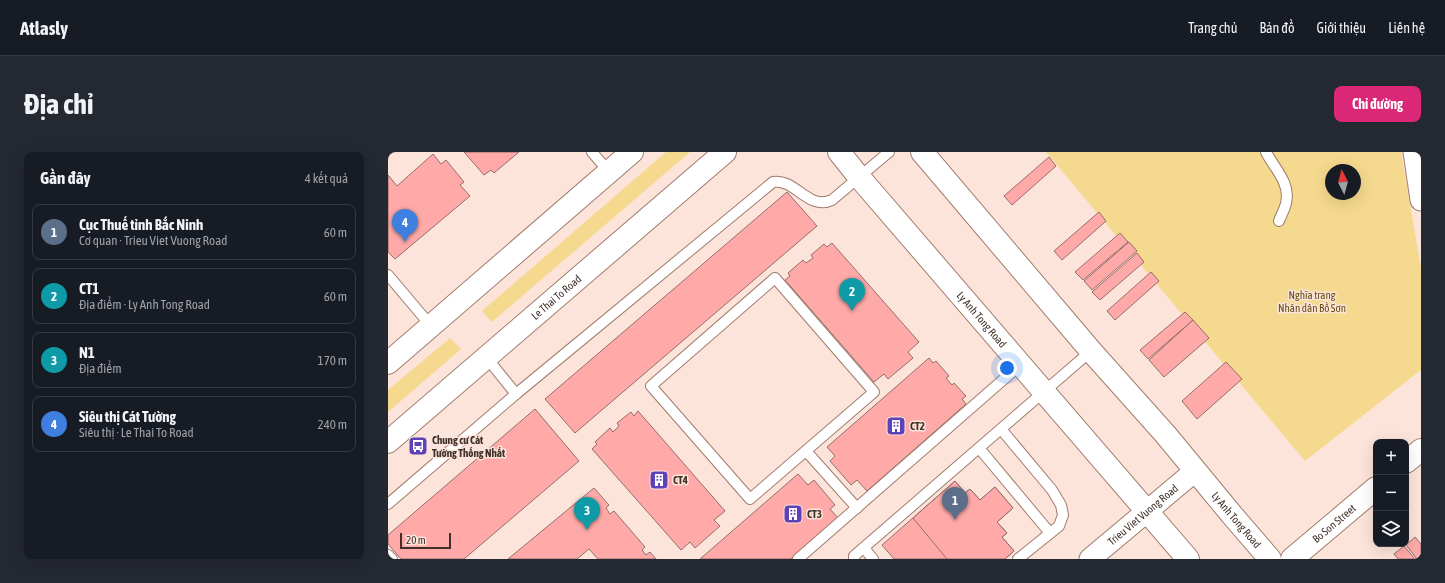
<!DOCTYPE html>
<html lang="vi">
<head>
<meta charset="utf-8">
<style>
	body { margin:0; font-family:"Asap Condensed",sans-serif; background:#242831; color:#f1f3f6 }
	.controls { position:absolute; right:12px; bottom:12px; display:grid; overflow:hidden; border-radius:8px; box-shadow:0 4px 16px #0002 }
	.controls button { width:36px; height:36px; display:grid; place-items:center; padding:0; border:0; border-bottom:1px solid #363941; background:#171b24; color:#f1f3f6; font:20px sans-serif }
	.compass { position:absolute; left:937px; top:12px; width:36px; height:36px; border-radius:50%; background:#171b24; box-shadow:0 4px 16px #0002; rotate:354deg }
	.scale { position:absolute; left:12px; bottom:10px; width:51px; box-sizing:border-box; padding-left:4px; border:2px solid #3f302a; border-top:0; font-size:11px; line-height:14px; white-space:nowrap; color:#3f302a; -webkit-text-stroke:3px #fde4da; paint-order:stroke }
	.you { position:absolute; left:619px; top:216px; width:14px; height:14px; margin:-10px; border:3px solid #fff; border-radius:50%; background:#1a73e8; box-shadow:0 0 0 6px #1a73e833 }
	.badge { display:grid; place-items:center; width:26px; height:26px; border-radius:50%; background:#db2777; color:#fff; font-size:13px; font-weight:700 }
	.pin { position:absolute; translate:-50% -33px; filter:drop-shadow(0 1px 2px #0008) }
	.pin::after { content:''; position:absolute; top:21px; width:14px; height:12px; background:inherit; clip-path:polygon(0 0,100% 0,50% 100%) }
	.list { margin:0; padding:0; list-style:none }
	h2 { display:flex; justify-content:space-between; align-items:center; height:52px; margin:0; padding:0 16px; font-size:17px }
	h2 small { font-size:13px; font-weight:400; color:#9ea1a6 }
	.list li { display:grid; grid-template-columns:26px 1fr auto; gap:12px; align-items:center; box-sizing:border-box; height:56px; margin:0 8px 8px; padding:0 8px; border:1px solid #363941; border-radius:8px }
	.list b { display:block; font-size:15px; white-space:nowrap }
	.list p { margin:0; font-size:13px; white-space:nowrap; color:#9ea1a6 }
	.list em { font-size:13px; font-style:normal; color:#9ea1a6 }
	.icon { flex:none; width:22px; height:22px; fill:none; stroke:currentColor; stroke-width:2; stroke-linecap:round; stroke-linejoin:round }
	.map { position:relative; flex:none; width:1033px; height:407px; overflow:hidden; border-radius:8px }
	header { display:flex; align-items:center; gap:24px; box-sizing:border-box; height:56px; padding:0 20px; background:#171b24; border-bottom:1px solid #363941 }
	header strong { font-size:19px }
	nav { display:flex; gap:22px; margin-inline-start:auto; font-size:14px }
	.intro { display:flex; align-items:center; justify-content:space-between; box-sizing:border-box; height:96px; padding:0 24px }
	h1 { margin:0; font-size:28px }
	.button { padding:10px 18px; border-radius:8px; background:#db2777; color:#fff; font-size:14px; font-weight:700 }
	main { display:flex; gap:24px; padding:0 24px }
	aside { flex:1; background:#171b24; border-radius:8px; box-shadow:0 4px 16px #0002 }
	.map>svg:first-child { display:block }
	.green { fill:#f5d98e; fill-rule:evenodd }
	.building { fill:#ffaaa8; stroke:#946d6c }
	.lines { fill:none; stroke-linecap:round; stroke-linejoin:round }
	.service-casing { stroke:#a07c6d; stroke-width:12 }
	.minor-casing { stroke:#a07c6d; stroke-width:23 }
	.tertiary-casing { stroke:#a07c6d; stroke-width:24 }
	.secondary-casing { stroke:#a07c6d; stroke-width:24 }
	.primary-casing { stroke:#a07c6d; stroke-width:24 }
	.service { stroke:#fff; stroke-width:10 }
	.minor { stroke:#fff; stroke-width:21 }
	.tertiary { stroke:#fff; stroke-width:22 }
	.secondary { stroke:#fff; stroke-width:22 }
	.primary { stroke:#fff; stroke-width:22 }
	.labels { text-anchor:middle; stroke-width:3; stroke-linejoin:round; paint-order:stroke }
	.park-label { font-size:11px; fill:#634f14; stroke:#fde4da }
	.street-label { font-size:11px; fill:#3f302a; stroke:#fde4da }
	.poi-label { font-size:11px; font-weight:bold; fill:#3f302a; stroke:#fde4da; text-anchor:start }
</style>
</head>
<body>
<header>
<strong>Atlasly</strong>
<nav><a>Trang chủ</a><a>Bản đồ</a><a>Giới thiệu</a><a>Liên hệ</a></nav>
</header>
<div class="intro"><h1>Địa chỉ</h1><a class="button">Chỉ đường</a></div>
<main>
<aside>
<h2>Gần đây<small>4 kết quả</small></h2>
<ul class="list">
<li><span class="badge" style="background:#5c6f8a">1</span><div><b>Cục Thuế tỉnh Bắc Ninh</b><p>Cơ quan · Trieu Viet Vuong Road</p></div><em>60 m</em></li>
<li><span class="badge" style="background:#0f9aa8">2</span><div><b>CT1</b><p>Địa điểm · Ly Anh Tong Road</p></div><em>60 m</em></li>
<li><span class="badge" style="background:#0f9aa8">3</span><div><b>N1</b><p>Địa điểm</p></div><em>170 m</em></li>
<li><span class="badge" style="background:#3f7fe0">4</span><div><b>Siêu thị Cát Tường</b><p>Siêu thị · Le Thai To Road</p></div><em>240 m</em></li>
</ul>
</aside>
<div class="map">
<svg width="1033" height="407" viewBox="0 0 1033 407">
	<rect width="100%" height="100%" fill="#fde4da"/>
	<g class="green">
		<polygon points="278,0 302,0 104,170 94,159"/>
		<path d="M658 0H1013L1033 116V218L917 309ZM943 18H967V42H943Z"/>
		<polygon points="62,186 73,197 0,260 0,238"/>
	</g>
	<g class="building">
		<polygon points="76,0 131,0 106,21 103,18 96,23"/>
		<polygon points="45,2 53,12 58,8 76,30 72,33 82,44 7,107 0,100 0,23 9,34"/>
		<polygon points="661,5 668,14 624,53 616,44"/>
		<polygon points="399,40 429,74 187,281 157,247"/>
		<polygon points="711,60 718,69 674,108 666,99"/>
		<polygon points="732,81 740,90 695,128 687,120"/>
		<polygon points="741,90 749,99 704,138 696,129"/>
		<polygon points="444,91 531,190 520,200 525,206 500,227 496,222 486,230 397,128 402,124 400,121 415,108 418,111 425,106 423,103 436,92 439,95"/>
		<polygon points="749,101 756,110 712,148 704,140"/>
		<polygon points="763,120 771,129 727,168 719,159"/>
		<polygon points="797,160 805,168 760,207 752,198"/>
		<polygon points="805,168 821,186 776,225 761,208"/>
		<polygon points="541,206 545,211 548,209 561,224 558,226 564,233 566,231 578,244 574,247 578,252 479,339 469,328 463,333 442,309 447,304 439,295"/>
		<polygon points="838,210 854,227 809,267 794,249"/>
		<polygon points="147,257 191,309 76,407 13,407 0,392 0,383"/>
		<polygon points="250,259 337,359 326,368 332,374 307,396 302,390 293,398 204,297 209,292 207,290 222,276 225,280 231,274 229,271 243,260 246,264"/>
		<polygon points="410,322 420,333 426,328 447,353 442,357 450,366 403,407 312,407"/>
		<polygon points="567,329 577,341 582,337 592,348 607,335 625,356 609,370 619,381 614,385 626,399 617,407 506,407 494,393"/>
		<polygon points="567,329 577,341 582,337 592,348 607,335 625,356 609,370 619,381 614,385 626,399 617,407 559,407 525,366"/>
		<polygon points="206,336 221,353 218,356 222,362 226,359 257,395 254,398 258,403 262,400 268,407 210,407 201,397 189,407 120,407"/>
		<polygon points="1027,385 1033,392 1033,407 1029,407 1018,393"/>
		<polygon points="1016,394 1027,407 1010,407 1006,402"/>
	</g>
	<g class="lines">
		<g class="service-casing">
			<g id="service">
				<polyline points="204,0 221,20"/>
				<path d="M878 0C886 16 903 31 898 51 897 57 893 63 891 69"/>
				<polyline points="0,123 43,174"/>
				<polygon points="387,126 486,240 362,347 263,234"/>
				<path d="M98 205 128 242 385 30C407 26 420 59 444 48L501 0"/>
				<polyline points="613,277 664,338 673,353 675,363 671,374 630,407"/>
				<polyline points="591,296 662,381"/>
				<polyline points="418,299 469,356"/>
				<polyline points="0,352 128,242"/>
				<polyline points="476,396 485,407"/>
				<polyline points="0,403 4,407"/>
				<polyline points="410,407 632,213"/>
				<polyline points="466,407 466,404 703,199"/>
			</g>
		</g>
		<g class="minor-casing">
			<g id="minor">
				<polyline points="1026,0 1033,48"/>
				<path id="s1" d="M702 407 807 319"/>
			</g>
		</g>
		<g class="tertiary-casing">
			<g id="tertiary">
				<polyline points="1018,310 1033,298"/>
				<path id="s2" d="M904 407 988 336"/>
			</g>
		</g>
		<g class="secondary-casing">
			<g id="secondary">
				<path id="s3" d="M451 0 471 25 800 407"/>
				<path id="s4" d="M534 0 703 199 778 283 844 363 882 407"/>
			</g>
		</g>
		<g class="primary-casing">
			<g id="primary">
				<polyline points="0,211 244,0"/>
				<path id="s5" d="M0 290 337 0"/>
			</g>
		</g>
		<use href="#service" class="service"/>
		<use href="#minor" class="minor"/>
		<use href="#tertiary" class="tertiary"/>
		<use href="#secondary" class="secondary"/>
		<use href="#primary" class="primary"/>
	</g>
	<defs>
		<g id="building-square" transform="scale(1)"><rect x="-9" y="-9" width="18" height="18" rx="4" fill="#5e40b9" stroke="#fde4da"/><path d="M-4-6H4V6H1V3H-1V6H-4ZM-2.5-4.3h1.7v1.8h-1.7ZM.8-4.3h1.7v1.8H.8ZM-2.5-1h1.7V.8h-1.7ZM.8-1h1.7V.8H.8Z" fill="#fff"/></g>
		<g id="bus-square" transform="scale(1)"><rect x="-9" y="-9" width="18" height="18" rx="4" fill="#5e40b9" stroke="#fde4da"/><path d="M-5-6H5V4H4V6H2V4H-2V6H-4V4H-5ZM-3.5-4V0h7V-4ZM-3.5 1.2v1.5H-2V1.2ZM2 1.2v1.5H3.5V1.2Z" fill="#fff"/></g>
	</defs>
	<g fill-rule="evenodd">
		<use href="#building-square" x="508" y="274"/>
		<use href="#bus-square" x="30" y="294"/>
		<use href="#building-square" x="271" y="328"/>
		<use href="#building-square" x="405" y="362"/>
	</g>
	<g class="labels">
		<g class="park-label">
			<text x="924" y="147">Nghĩa trang<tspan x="924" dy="13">Nhân dân Bồ Sơn</tspan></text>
		</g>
		<g class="street-label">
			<text dy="4" stroke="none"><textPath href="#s5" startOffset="222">Le Thai To Road</textPath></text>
			<text dy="4" stroke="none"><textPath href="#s3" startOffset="220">Ly Anh Tong Road</textPath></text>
			<text dy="4" stroke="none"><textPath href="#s1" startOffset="69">Trieu Viet Vuong Road</textPath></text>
			<text dy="4" stroke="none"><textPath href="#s4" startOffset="484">Ly Anh Tong Road</textPath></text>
			<text dy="4" stroke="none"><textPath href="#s2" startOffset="55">Bo Son Street</textPath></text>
		</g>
		<g class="poi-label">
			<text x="522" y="278">CT2</text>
			<text x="44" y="292">Chung cư Cát<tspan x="44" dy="13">Tường Thống Nhất</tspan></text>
			<text x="285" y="332">CT4</text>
			<text x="419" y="366">CT3</text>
		</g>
	</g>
</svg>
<div class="controls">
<button>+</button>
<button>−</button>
<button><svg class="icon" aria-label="layers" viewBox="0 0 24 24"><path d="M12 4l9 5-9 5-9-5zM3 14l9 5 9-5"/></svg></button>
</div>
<svg class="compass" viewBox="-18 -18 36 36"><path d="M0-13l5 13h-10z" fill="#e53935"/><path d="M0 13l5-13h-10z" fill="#9ea1a6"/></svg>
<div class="scale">20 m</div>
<div class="you"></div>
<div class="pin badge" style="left:567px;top:368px;background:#5c6f8a">1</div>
<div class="pin badge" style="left:464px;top:159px;background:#0f9aa8">2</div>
<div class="pin badge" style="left:199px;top:378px;background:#0f9aa8">3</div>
<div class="pin badge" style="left:17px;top:90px;background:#3f7fe0">4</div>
</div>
</main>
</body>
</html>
